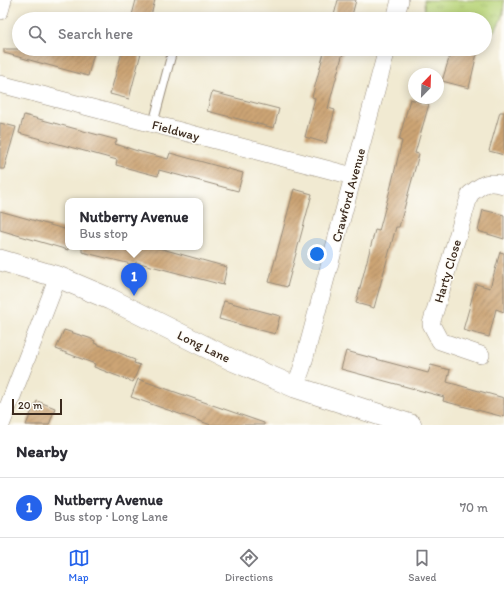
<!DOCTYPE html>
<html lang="en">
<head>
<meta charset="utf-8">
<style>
	body { margin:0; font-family:Itim,sans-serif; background:#f2f2f3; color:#2b2b33 }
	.compass { position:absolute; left:408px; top:68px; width:36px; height:36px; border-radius:50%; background:#fff; box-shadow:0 2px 10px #0003; rotate:23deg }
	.scale { position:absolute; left:12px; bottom:10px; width:50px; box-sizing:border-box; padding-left:4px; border:2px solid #3b2a1e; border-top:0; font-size:11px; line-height:14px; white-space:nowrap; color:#3b2a1e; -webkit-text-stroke:3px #fdfcf7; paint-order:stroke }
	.you { position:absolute; left:317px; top:254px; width:14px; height:14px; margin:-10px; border:3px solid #fff; border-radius:50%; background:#1a73e8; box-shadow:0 0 0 6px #1a73e833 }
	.badge { display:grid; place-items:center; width:26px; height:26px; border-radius:50%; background:#2563eb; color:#fff; font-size:13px; font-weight:700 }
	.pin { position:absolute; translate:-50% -33px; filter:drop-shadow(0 1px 2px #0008) }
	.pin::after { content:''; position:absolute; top:21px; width:14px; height:12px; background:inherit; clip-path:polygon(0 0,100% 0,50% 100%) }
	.popup { position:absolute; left:65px; top:198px; width:138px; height:52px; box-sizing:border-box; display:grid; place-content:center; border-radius:8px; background:#fff; filter:drop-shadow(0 1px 3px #0005); font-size:13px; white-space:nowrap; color:#7c7c81 }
	.popup b { font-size:15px; color:#2b2b33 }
	.popup::after { content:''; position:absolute; left:50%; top:100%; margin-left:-8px; border:8px solid transparent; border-top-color:#fff }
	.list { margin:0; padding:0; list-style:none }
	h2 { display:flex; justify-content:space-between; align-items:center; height:52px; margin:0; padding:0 16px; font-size:17px }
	h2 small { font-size:13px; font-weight:400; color:#7c7c81 }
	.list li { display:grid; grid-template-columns:26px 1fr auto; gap:12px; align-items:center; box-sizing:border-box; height:60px; padding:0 16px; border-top:1px solid #e1e1e2 }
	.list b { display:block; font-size:15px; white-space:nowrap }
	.list p { margin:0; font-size:13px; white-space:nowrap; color:#7c7c81 }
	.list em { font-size:13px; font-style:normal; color:#7c7c81 }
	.icon { flex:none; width:22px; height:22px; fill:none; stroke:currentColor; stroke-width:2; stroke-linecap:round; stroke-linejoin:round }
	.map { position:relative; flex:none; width:504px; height:425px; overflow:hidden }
	.search { position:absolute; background:#fff; box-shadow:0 2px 10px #0003; left:12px; right:12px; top:12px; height:44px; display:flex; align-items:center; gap:10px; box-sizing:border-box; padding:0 14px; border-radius:22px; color:#7c7c81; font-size:15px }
	.sheet { height:112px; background:#fff }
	nav { display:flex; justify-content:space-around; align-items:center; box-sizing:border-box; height:56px; border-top:1px solid #e1e1e2; background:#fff; font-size:11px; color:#7c7c81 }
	nav a { display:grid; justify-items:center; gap:2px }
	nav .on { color:#2563eb }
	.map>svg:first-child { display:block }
	.grass { fill:url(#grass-tufts); stroke:#7a804c }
	.building { fill:url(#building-hatch) }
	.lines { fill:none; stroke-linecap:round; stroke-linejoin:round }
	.service-casing { stroke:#968a78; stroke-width:10 }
	.minor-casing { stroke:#968a78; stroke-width:18 }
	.tertiary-casing { stroke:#968a78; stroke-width:22 }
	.service { stroke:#fff; stroke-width:8 }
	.minor { stroke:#fff; stroke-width:17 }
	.tertiary { stroke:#fff; stroke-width:21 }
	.labels { text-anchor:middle; stroke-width:3; stroke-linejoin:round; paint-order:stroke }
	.street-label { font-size:13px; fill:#3b2a1e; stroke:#fdfcf7 }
</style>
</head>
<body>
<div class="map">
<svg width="504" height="425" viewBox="0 0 504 425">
	<defs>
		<pattern id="grass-tufts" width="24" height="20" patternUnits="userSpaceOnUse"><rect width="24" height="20" fill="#bad57b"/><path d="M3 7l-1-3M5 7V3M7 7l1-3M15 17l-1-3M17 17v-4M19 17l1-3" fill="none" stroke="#a1b76a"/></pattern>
		<pattern id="building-hatch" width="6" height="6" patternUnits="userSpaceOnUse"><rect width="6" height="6" fill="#cca475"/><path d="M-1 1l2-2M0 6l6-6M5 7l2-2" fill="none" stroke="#a7865f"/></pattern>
	</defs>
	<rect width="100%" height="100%" fill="#fdfcf7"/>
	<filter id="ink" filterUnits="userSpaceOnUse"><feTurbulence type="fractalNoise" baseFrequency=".025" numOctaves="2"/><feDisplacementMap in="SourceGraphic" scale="8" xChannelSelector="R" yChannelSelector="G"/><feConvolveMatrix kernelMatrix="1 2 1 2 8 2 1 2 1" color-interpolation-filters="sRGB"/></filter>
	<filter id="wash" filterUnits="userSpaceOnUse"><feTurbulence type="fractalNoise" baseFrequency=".012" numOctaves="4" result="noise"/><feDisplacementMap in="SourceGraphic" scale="16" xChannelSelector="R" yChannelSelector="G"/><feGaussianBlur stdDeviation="0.9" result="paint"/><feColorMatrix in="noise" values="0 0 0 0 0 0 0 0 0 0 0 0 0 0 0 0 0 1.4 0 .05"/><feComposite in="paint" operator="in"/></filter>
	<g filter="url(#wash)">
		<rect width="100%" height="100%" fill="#f1ead2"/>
		<path class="grass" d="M424 0H504C504 14 501 24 491 34L485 33V19H425Z"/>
		<g id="blocks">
			<g class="building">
				<polygon points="136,0 155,0 150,19 131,19"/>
				<polygon points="338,0 356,0 351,19 333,19"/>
				<polygon points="4,49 95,49 88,76 4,53"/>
				<polygon points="123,49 142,49 129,99 110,94"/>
				<polygon points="325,49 344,49 328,108 335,110 326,143 305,137 315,98 312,97"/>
				<polygon points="452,49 478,49 469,88 442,81"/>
				<polygon points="212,92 279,109 274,128 207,111"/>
				<polygon points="410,99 429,104 415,153 419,154 404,209 399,227 396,227 374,308 356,303 375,230 379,231 391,186 402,141 399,140"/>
				<polygon points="500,112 504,112 504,155 489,151"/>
				<polygon points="24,115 117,140 115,144 141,152 168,159 170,153 243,173 238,191 159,170 158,176 116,165 117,160 19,133"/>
				<polygon points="0,123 16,127 4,169 0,169"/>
				<polygon points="294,189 312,194 287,287 269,282"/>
				<polygon points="483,210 504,215 504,239 478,231"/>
				<polygon points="0,211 68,230 68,250 0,230"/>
				<polygon points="82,247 155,247 227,267 223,285 136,262 135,265 82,252"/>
				<polygon points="500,252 504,253 504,312 496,309 489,337 463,330 476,284 490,288"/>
				<polygon points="224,301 280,316 275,334 219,319"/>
				<polygon points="64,330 89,338 95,341 94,343 127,356 127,357 135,360 134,363 140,365 133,382 94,367 95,364 56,349"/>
				<polygon points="346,351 428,373 431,365 450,370 447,382 504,398 504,417 443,401 444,397 341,369"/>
				<polygon points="138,379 264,423 264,425 211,425 131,397"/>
				<polygon points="37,401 55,408 49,425 26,425 34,406 35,406"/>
			</g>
		</g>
	</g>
	<g filter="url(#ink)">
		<use href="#blocks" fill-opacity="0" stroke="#968a78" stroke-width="1"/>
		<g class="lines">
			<g class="service-casing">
				<polyline id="service" points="153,124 173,49"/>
			</g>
			<g class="minor-casing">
				<g id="minor">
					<polyline points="0,11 3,0"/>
					<polyline points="395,19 400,0"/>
					<polyline points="0,84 353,176"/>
					<path d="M481 355 440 341 431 324 470 194C483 184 487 180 504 185"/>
					<polyline points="295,387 302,368 387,49"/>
					<polyline points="1,425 58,277"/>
				</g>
			</g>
			<g class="tertiary-casing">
				<polyline id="tertiary" points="0,260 58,277 110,299 232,360 295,387 411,425"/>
			</g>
			<use href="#service" class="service"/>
			<use href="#minor" class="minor"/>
			<use href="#tertiary" class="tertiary"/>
		</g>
	</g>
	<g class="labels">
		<g class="street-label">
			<text transform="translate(176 130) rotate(15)" y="5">Fieldway</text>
			<text transform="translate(348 195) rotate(-75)" y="5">Crawford Avenue</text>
			<text transform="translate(447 271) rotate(-73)" y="5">Harty Close</text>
			<text transform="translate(204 346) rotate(26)" y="5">Long Lane</text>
		</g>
	</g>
</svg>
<svg class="compass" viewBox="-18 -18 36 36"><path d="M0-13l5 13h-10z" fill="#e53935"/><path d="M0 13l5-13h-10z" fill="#7c7c81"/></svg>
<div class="scale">20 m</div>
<div class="you"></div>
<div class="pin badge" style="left:134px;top:296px">1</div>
<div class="popup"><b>Nutberry Avenue</b>Bus stop</div>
<div class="search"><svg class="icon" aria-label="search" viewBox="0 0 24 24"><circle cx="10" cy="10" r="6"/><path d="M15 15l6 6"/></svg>Search here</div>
</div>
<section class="sheet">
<h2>Nearby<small></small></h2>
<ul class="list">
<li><span class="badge">1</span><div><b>Nutberry Avenue</b><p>Bus stop · Long Lane</p></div><em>70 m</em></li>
</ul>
</section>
<nav>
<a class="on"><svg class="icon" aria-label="map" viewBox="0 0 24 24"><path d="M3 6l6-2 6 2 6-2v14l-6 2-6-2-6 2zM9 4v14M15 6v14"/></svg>Map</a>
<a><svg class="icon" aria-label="directions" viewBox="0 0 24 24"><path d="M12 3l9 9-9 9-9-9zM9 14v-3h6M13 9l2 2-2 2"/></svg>Directions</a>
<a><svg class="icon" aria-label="saved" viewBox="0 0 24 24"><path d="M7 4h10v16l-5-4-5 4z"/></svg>Saved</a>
</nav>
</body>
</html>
